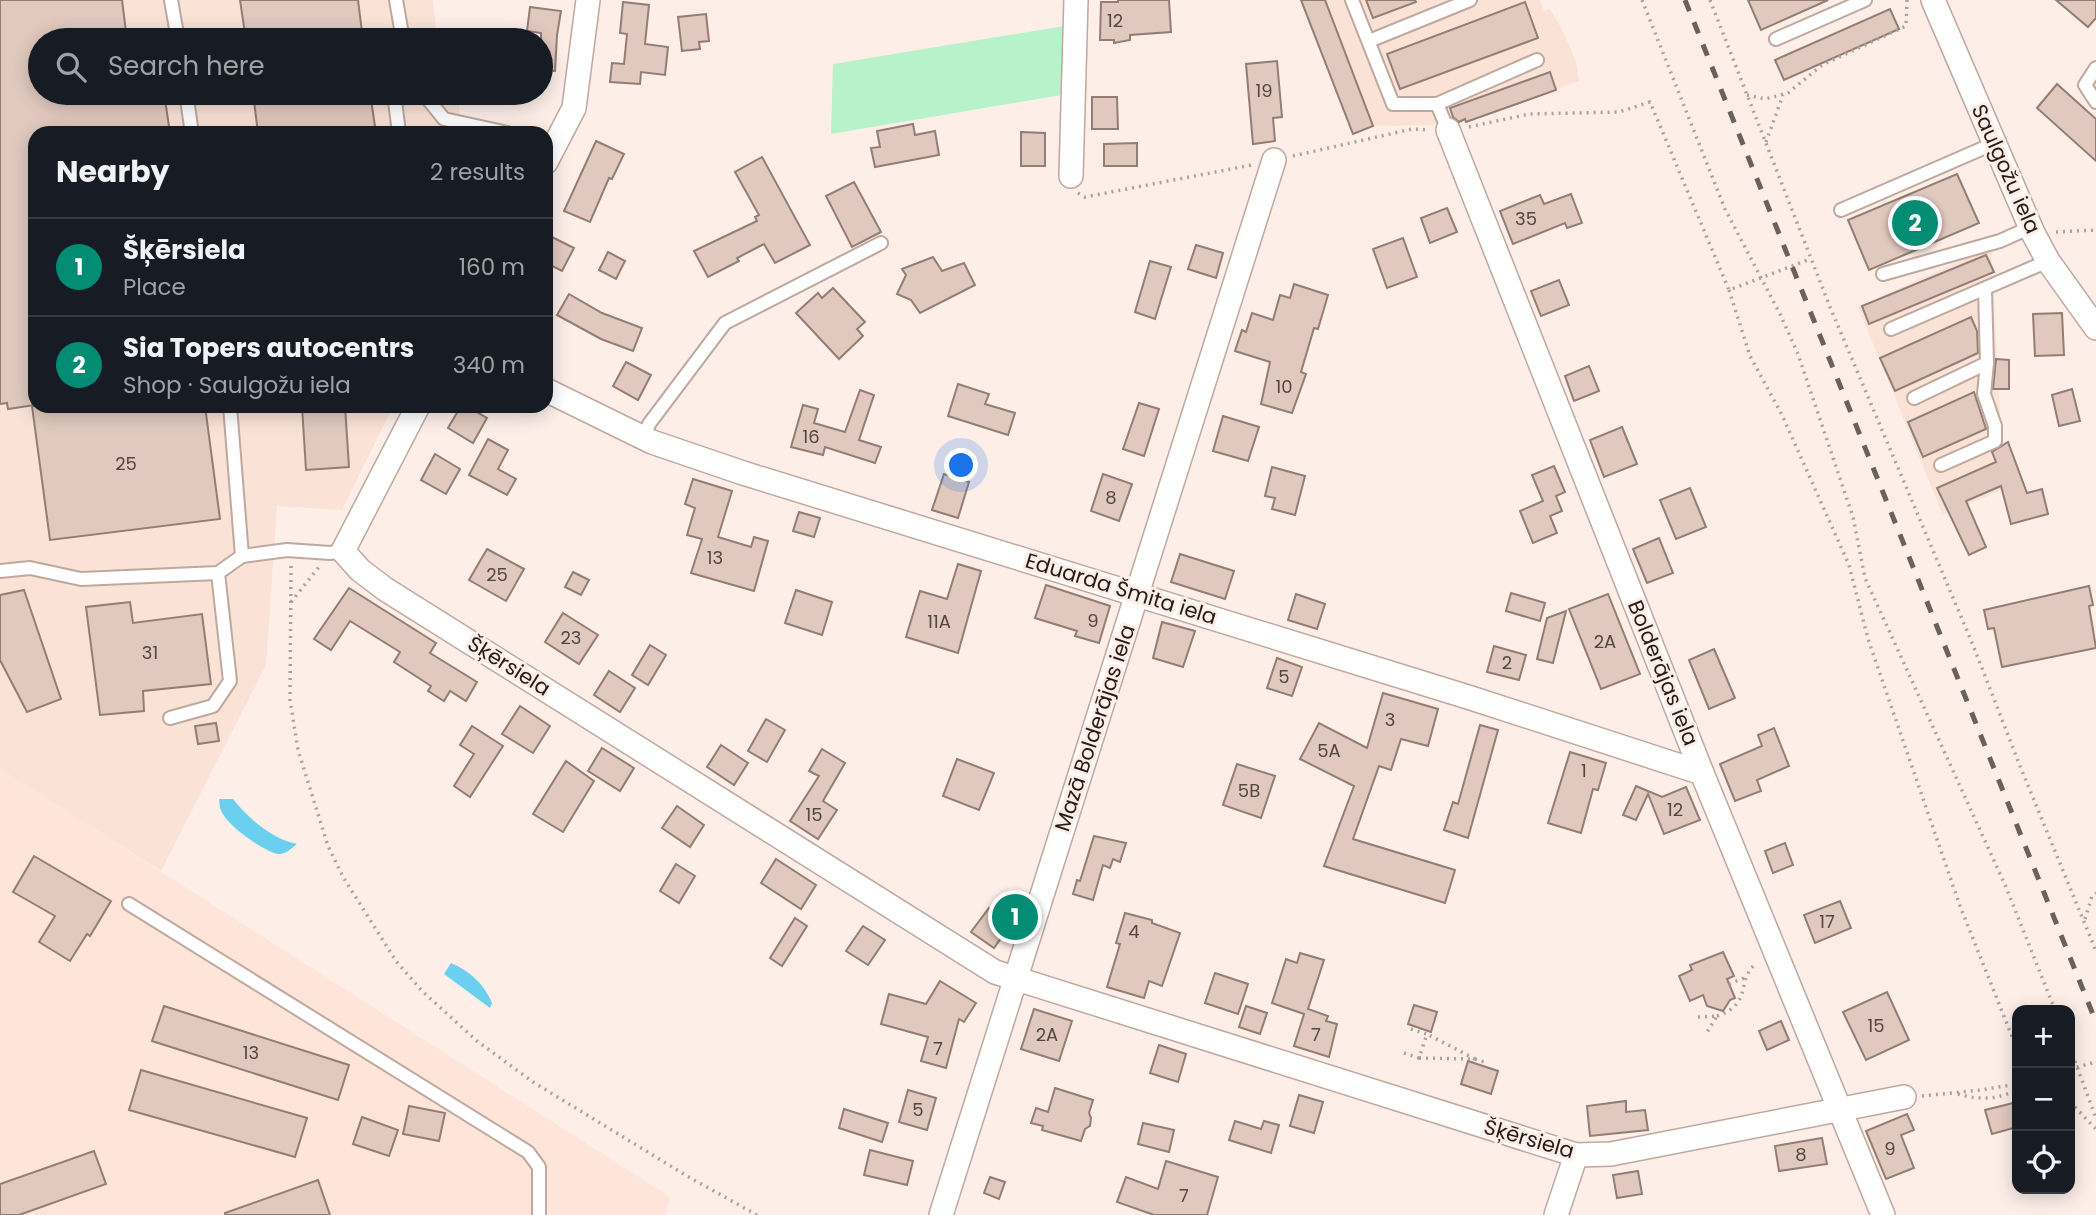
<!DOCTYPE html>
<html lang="en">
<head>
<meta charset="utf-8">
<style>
	body { margin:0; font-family:Poppins,sans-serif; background:#20242c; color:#f1f3f6 }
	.controls { position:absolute; right:21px; bottom:21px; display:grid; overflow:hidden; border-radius:14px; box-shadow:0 4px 18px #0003 }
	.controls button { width:63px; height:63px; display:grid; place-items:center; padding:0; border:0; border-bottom:2px solid #363941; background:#171b24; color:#f1f3f6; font:35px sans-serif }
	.you { position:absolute; left:962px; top:466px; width:24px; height:24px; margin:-18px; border:5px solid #fff; border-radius:50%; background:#1a73e8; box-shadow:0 0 0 10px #1a73e833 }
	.badge { display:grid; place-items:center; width:46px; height:46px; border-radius:50%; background:#028c74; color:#fff; font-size:23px; font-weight:700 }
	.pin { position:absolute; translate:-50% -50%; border:4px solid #fff; box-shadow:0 2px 7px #0006 }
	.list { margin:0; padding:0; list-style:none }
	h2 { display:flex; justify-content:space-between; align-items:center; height:91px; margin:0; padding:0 28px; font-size:30px }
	h2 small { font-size:23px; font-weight:400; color:#9ea1a6 }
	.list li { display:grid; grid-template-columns:46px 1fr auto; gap:21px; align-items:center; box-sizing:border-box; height:98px; padding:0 28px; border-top:2px solid #363941 }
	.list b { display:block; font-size:26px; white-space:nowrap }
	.list p { margin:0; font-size:23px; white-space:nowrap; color:#9ea1a6 }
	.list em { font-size:23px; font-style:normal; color:#9ea1a6 }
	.icon { flex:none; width:38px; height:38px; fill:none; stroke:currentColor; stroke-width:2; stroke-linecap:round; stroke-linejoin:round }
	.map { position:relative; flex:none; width:2096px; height:1215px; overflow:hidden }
	.search { position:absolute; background:#171b24; box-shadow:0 4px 18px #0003; left:28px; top:28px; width:525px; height:77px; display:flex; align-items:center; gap:18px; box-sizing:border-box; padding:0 24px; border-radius:38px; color:#9ea1a6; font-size:26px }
	.panel { position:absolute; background:#171b24; box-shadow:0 4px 18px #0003; left:28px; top:126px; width:525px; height:287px; border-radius:21px }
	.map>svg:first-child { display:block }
	.built { fill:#fee4d9 }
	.industrial { fill:#fae2d7 }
	.green { fill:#b8f2cb }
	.water { fill:#6bd0ef }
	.building { fill:#e1c9bf; stroke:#937d74; stroke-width:2 }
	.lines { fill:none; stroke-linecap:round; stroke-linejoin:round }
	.service-casing { stroke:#bfa89f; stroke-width:16 }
	.minor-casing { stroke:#bfa89f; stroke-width:26 }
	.path { stroke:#ada19b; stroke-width:3.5; stroke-dasharray:2 5; stroke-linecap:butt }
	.service { stroke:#fff; stroke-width:12 }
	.minor { stroke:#fff; stroke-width:23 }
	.rail { stroke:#6b615c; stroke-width:5; stroke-dasharray:12 12; stroke-linecap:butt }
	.labels { text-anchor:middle; stroke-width:6; stroke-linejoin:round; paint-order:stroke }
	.number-label { font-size:18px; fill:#534742 }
	.street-label { font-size:21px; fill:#241c18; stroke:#fdeee8 }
</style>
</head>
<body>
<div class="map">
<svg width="2096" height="1215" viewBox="0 0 2096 1215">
	<rect width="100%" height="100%" fill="#fdeee8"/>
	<polygon class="built" points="0,769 670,1197 666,1215 0,1215"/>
	<g class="industrial">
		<polygon points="0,0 433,0 437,40 40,40 40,93 444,93 446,102 458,100 462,133 35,133 35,406 393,406 342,510 277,506 266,665 161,871 0,769"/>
		<polygon points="1301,0 1540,0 1544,11 1550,9 1561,28 1576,61 1579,81 1466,122 1464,120 1438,125 1373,126 1353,134"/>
		<polygon points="1991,247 2004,489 1943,515 1858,307"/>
	</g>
	<polygon class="green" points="1064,26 1061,95 831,134 833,64"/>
	<g class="water">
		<path d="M219 799H233C249 819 272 839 297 844 292 848 285 855 278 854 263 851 225 824 221 810 219 807 220 803 219 799Z"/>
		<path d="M451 963C470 971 484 984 492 1003L490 1008 444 974Z"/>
	</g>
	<g class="building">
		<polygon points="0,0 122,0 127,40 40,40 40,93 164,93 170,133 35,133 35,405 8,409 7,403 0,404"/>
		<polygon points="240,0 358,0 363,40 246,40"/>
		<polygon points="1118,0 1169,0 1171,32 1130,35 1130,40 1114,43 1114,40 1100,40 1101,2 1118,2"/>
		<polygon points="1301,0 1325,0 1373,126 1353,134"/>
		<polygon points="1366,0 1415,0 1416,2 1373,18"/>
		<polygon points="1748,0 1828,0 1761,30"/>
		<polygon points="2056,0 2096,0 2096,18 2088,27"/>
		<polygon points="623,2 649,5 645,44 668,47 665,75 641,72 640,84 610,82 612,63 624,64 627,34 620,33"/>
		<polygon points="1525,2 1538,38 1400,89 1387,54"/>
		<polygon points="530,7 561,11 557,35 555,71 541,70 541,33 527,31"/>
		<polygon points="1890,9 1899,29 1784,80 1775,60"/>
		<polygon points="706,14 709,41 699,42 700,49 682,51 678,17"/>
		<polygon points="1277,61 1282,117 1273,118 1275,141 1253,144 1246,64"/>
		<polygon points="1550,72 1556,90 1466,122 1465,119 1459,122 1453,117 1450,108"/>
		<polygon points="2057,84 2096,119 2096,161 2037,108"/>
		<polygon points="253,93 370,93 376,133 258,133"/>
		<polygon points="1092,97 1117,97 1118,129 1092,129"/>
		<polygon points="913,124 915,135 935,131 939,155 875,167 871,148 880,147 877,131"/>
		<polygon points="1021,132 1045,133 1045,166 1021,166"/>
		<polygon points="596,141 624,154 612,179 609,178 590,222 564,211"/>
		<polygon points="1137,143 1137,166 1104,166 1104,144"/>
		<polygon points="762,157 810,245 775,263 764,244 737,258 739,261 708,277 694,251 757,221 755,217 759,215 735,172"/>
		<polygon points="1957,174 1979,223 1869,270 1848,220"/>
		<polygon points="854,182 881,232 852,247 826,196"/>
		<polygon points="1571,194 1582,223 1567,228 1565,223 1513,244 1500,211 1540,195 1544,204"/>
		<polygon points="1447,208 1457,232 1430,243 1421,218"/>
		<polygon points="546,234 574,248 562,271 546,263"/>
		<polygon points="1403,238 1417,277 1387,288 1373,249"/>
		<polygon points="1196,245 1223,253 1216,278 1188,269"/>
		<polygon points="608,252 625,261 616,279 599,270"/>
		<polygon points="1986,255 1994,272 1869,324 1862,306"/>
		<polygon points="933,257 942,271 964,263 975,285 920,313 911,300 897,294 906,275 902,269"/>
		<polygon points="1150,261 1171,267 1155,319 1135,312"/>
		<polygon points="1559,280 1569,305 1541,316 1531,291"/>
		<polygon points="1294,284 1328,295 1318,329 1314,328 1301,372 1306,374 1292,413 1261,404 1270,362 1235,351 1242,330 1246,332 1252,313 1273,320 1280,295 1290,298"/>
		<polygon points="833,288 865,322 857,329 863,336 839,359 796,313 818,293 822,298"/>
		<polygon points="569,294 602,313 642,328 633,351 601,339 557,315"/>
		<polygon points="2062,313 2064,355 2035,356 2033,314"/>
		<polygon points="1971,317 1977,331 1978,353 1895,391 1880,358"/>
		<polygon points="1996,359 2009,360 2009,389 1993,389"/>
		<polygon points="626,362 651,375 638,400 613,386"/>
		<polygon points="1589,366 1599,391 1574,401 1565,376"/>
		<polygon points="958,384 989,394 985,404 1015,413 1008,435 948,416"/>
		<polygon points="2072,389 2080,421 2059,426 2052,395"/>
		<polygon points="860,390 874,395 859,440 881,447 875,463 825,447 823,455 791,447 803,405 818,409 814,423 845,432"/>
		<polygon points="1974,392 1986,429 1923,457 1908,422"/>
		<polygon points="1139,403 1159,409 1144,456 1123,449"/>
		<polygon points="32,406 205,406 220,519 50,540"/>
		<polygon points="302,406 345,406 349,467 306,470"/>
		<polygon points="461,406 466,406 487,418 473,443 448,428"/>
		<polygon points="1223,416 1259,427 1248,461 1213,451"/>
		<polygon points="1622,427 1637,464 1604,477 1590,440"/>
		<polygon points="488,439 508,450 498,469 516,479 507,495 469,475"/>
		<polygon points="2008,442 2027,493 2042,489 2048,514 2011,524 2001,486 1966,501 1986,547 1969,555 1937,488 1996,462 1992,452"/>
		<polygon points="435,454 460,469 446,494 421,480"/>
		<polygon points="1554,466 1565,492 1556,496 1562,511 1550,516 1557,533 1533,543 1520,511 1543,501 1532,475"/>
		<polygon points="1272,467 1305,476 1295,515 1272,509 1275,498 1265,496"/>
		<polygon points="944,474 969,482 958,518 932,510"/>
		<polygon points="1103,474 1132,484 1119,521 1091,511"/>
		<polygon points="693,479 732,491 718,537 751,547 754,537 768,541 754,591 691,573 702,539 687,535 695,508 685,504"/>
		<polygon points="1690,488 1706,527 1676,539 1660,500"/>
		<polygon points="799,512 820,518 814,537 793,531"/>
		<polygon points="1659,538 1673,573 1647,583 1633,549"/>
		<polygon points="487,549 524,569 506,601 469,580"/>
		<polygon points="1180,554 1234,571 1225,599 1171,582"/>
		<polygon points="958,564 981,571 958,653 906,637 920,591 947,599"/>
		<polygon points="573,572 589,580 581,595 565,587"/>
		<polygon points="1046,585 1110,606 1099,643 1075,636 1077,631 1035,618"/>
		<polygon points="2089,586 2093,605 2089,606 2096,648 2002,667 1994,628 1988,629 1984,610"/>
		<polygon points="349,588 436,643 430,653 477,682 466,701 450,691 444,701 428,691 431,686 394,662 400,652 350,621 331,650 314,639"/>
		<polygon points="24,590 61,699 27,712 0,660 0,595"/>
		<polygon points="796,590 832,602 822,635 785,623"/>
		<polygon points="1511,593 1545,603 1540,621 1506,611"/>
		<polygon points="1296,594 1325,604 1317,629 1288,620"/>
		<polygon points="1608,594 1640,674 1601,689 1569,609"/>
		<polygon points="130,602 133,623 202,614 211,684 143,691 144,711 100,715 86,607"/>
		<polygon points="1566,611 1553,663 1537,659 1547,618"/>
		<polygon points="563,613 598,635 579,664 545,642"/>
		<polygon points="1162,622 1195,631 1183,667 1153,658"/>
		<polygon points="650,645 666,655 648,685 632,675"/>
		<polygon points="1494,646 1526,655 1519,680 1487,672"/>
		<polygon points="1714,649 1735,698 1709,709 1689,660"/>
		<polygon points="1277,658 1302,667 1292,696 1267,688"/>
		<polygon points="609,671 635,688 620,712 594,695"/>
		<polygon points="1383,693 1438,709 1428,746 1401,739 1391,770 1379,766 1353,839 1455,870 1445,903 1324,866 1354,786 1300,759 1319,723 1367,748"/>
		<polygon points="520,706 550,726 533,753 502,734"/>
		<polygon points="766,719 785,730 767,762 748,751"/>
		<polygon points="216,723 219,741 198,744 195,726"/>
		<polygon points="1480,725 1498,730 1468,838 1444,830 1453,802 1458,804"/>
		<polygon points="472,726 503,746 470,797 454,786 474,754 460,745"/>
		<polygon points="1774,728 1789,766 1757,780 1761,791 1735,801 1720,764 1762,746 1758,735"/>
		<polygon points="721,745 748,763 734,785 707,767"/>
		<polygon points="602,748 634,768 620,791 588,771"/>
		<polygon points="822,749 845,763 823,801 837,810 818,839 790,821 819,776 809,771"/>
		<polygon points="1570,752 1606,763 1598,790 1593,789 1581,833 1548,823"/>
		<polygon points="957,759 994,773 979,810 943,796"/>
		<polygon points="566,761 594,781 563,832 533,814"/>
		<polygon points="1237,764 1275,776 1261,818 1223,805"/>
		<polygon points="1636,786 1662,797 1686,787 1700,820 1664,834 1648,794 1636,820 1623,815"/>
		<polygon points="677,806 704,825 690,847 662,828"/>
		<polygon points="1094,836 1126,843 1120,862 1113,859 1110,868 1103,865 1093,900 1073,894 1077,880 1080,881"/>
		<polygon points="1785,843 1793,865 1773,873 1765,851"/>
		<polygon points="34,856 111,901 90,936 87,934 70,961 39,942 55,916 13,892"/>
		<polygon points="776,859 816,885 801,909 761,883"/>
		<polygon points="676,864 695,876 679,903 660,891"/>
		<polygon points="1840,901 1851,928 1815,943 1804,915"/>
		<polygon points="989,908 1011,924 994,948 971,932"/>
		<polygon points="1125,913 1152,920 1152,923 1180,933 1162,986 1149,981 1144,998 1107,987 1120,944 1116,943"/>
		<polygon points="795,918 807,926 782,966 770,958"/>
		<polygon points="863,926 885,940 868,965 846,951"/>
		<polygon points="1723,952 1734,976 1727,979 1735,998 1730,1000 1723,1011 1707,1006 1703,995 1690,1001 1679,976 1692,970 1690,965"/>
		<polygon points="1300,953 1324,960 1308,1009 1328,1016 1326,1021 1337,1024 1329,1057 1294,1046 1304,1014 1272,1003 1286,959 1297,963"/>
		<polygon points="1215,973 1248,984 1238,1014 1205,1003"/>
		<polygon points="940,981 976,1003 964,1022 959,1019 946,1068 921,1061 928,1037 881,1024 889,994 926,1004"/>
		<polygon points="1887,992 1909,1040 1866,1060 1843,1012"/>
		<polygon points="1414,1005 1437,1012 1431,1032 1408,1024"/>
		<polygon points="164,1006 349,1065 338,1100 152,1041"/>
		<polygon points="1246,1006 1267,1013 1260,1034 1239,1027"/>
		<polygon points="1034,1009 1072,1021 1059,1061 1021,1049"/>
		<polygon points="1781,1021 1789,1040 1767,1050 1759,1031"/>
		<polygon points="1159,1045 1186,1054 1178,1082 1150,1073"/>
		<polygon points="1468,1061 1498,1071 1491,1094 1461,1084"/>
		<polygon points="141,1070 307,1118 295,1157 129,1110"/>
		<polygon points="1055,1088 1093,1100 1089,1113 1091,1118 1090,1126 1085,1129 1081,1141 1042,1130 1043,1126 1031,1123 1036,1108 1048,1112"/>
		<polygon points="908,1090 936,1098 927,1130 899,1122"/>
		<polygon points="1299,1095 1323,1102 1314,1133 1290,1126"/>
		<polygon points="1626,1101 1626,1112 1645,1110 1648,1130 1590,1136 1587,1106"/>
		<polygon points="2017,1102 2017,1127 1992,1134 1985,1110"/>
		<polygon points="409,1106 445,1113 439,1141 403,1134"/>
		<polygon points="844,1109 888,1123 882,1142 839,1128"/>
		<polygon points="1907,1114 1914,1130 1901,1135 1914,1168 1886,1179 1866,1131"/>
		<polygon points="362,1117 398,1130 389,1156 353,1144"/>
		<polygon points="1235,1121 1261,1129 1264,1121 1279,1125 1271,1153 1229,1140"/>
		<polygon points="1143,1123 1174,1130 1169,1152 1138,1144"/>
		<polygon points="1822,1138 1827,1164 1779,1171 1775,1146"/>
		<polygon points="870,1150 913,1161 907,1185 864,1175"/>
		<polygon points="94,1151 106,1184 19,1215 0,1215 0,1184"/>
		<polygon points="1166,1161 1218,1177 1207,1215 1154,1215 1117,1202 1126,1177 1158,1189"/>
		<polygon points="1638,1171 1642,1194 1617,1198 1613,1175"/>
		<polygon points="990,1177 1005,1182 999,1199 984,1193"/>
		<polygon points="318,1180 330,1215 225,1215 225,1213"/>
	</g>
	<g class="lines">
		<g class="service-casing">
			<g id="service">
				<polyline points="171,0 178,40"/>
				<polyline points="396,0 403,40"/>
				<polyline points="1352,0 1393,104 1437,104 1448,130"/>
				<polyline points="1776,39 1865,0"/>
				<polyline points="1369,41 1470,0"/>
				<polyline points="2096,68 2085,85 2096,102"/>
				<polyline points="186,93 192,133"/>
				<polyline points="399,93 395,101 399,133"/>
				<polyline points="423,93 444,119 508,133"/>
				<polyline points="1437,104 1537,60"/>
				<polyline points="1841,210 1995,143"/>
				<polyline points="1883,274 2000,241 2031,227"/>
				<polyline points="1891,329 2048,261"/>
				<polyline points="1914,398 1987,363"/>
				<polyline points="644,438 649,424 725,323 881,243"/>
				<polyline points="1941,465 1995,441 1995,426 1984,394 1987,363 1985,290"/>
				<polyline points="242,556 287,550 330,553 343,551"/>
				<polyline points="0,571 30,568 81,579 218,573 242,556 230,406"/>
				<polyline points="170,718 213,706 230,681 218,573"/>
				<polyline points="129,904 528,1152 539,1167 539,1215"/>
			</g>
		</g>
		<g class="minor-casing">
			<g id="minor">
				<polyline points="1933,0 2033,233 2048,261 2096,328"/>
				<polyline points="1448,130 1702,773 1883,1215"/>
				<polyline points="546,162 574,108 588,0"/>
				<polyline points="1071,176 1076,0"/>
				<polyline points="546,390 652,442 743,473 1471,698 1702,773"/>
				<polyline points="418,406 343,551 360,570 385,589 995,972 1576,1155 1611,1154 1904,1097"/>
				<polyline points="941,1215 1274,160"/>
				<polyline points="1556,1215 1576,1155"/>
			</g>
		</g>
		<g class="path">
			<polyline points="1642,0 1725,209 1780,314 1798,354 1853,517 1865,578 2006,887 2055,1010"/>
			<polyline points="1710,0 1830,307 1973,645 2020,766 2096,951"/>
			<polyline points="1747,95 1765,99 1788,93 1822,65 1906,26 1907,0"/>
			<polyline points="1469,127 1529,114 1619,112 1650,102 1729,290 1810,259"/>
			<polyline points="1766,142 1783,95"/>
			<polyline points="1293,156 1412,129 1430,130"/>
			<polyline points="1078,193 1085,197 1252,165"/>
			<polyline points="2056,232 2096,230"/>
			<polyline points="1729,290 1750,356 1782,415 1849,565 1868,639 1960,906 2017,1049"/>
			<polyline points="291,566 290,700 298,750 328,846 343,877 396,961 422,991 477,1041 533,1082 687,1176 757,1215"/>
			<polyline points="291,602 319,567"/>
			<polyline points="2085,919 2092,896 2096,893"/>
			<polyline points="1729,984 1747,977"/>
			<path d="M1717 1016C1754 1004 1735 979 1757 963"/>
			<polyline points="1698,1017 1717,1016 1706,1034"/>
			<polyline points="2070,1048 2096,1118"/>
			<polyline points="1404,1053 1419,1058 1427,1034 1411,1029"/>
			<polyline points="1419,1058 1475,1059 1427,1034"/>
			<polyline points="1475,1059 1484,1062 1483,1066"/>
			<polyline points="2070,1069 2096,1062"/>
			<path d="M1958 1094C1977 1100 2000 1100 2017 1089"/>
			<polyline points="1922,1096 1981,1090 2017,1084"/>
			<polyline points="2070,1102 2096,1129"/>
		</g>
		<use href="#service" class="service"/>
		<use href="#minor" class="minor"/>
		<polyline class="rail" points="1685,0 2096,1022"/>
	</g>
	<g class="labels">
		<g class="number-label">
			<text x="1115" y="27">12</text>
			<text x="1264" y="97">19</text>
			<text x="1526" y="225">35</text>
			<text x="1284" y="393">10</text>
			<text x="811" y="443">16</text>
			<text x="126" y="470">25</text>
			<text x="1111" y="504">8</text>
			<text x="715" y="564">13</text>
			<text x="497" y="581">25</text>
			<text x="1093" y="627">9</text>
			<text x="939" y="628">11A</text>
			<text x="571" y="644">23</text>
			<text x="1605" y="648">2A</text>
			<text x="150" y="659">31</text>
			<text x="1507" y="669">2</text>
			<text x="1284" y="683">5</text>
			<text x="1390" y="726">3</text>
			<text x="1329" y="757">5A</text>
			<text x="1584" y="777">1</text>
			<text x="1249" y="797">5B</text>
			<text x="1675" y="816">12</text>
			<text x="814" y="821">15</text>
			<text x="1827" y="928">17</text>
			<text x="1134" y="938">4</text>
			<text x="1876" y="1032">15</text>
			<text x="1047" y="1041">2A</text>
			<text x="1316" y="1041">7</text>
			<text x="938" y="1055">7</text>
			<text x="251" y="1059">13</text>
			<text x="918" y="1116">5</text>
			<text x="1890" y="1155">9</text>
			<text x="1801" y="1161">8</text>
			<text x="1184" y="1202">7</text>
		</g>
		<g class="street-label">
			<text transform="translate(2006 169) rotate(66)" y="7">Saulgožu iela</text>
			<text transform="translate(1121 589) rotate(17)" y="7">Eduarda Šmita iela</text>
			<text transform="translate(509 666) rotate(32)" y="7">Šķērsiela</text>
			<text transform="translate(1663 673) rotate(68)" y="7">Bolderājas iela</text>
			<text transform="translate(1095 728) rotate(-72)" y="7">Mazā Bolderājas iela</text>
			<text transform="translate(1529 1139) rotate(16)" y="7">Šķērsiela</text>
		</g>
	</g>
</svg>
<div class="controls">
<button>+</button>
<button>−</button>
<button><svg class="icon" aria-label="locate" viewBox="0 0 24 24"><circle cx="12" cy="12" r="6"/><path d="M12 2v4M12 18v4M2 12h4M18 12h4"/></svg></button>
</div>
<div class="you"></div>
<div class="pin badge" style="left:1015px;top:917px">1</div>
<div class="pin badge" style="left:1915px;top:223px">2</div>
<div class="search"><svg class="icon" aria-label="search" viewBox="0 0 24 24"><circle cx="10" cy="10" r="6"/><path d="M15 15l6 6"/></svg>Search here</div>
<section class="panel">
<h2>Nearby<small>2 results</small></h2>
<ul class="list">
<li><span class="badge">1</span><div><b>Šķērsiela</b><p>Place</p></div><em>160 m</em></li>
<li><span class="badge">2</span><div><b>Sia Topers autocentrs</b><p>Shop · Saulgožu iela</p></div><em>340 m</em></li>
</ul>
</section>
</div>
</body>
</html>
